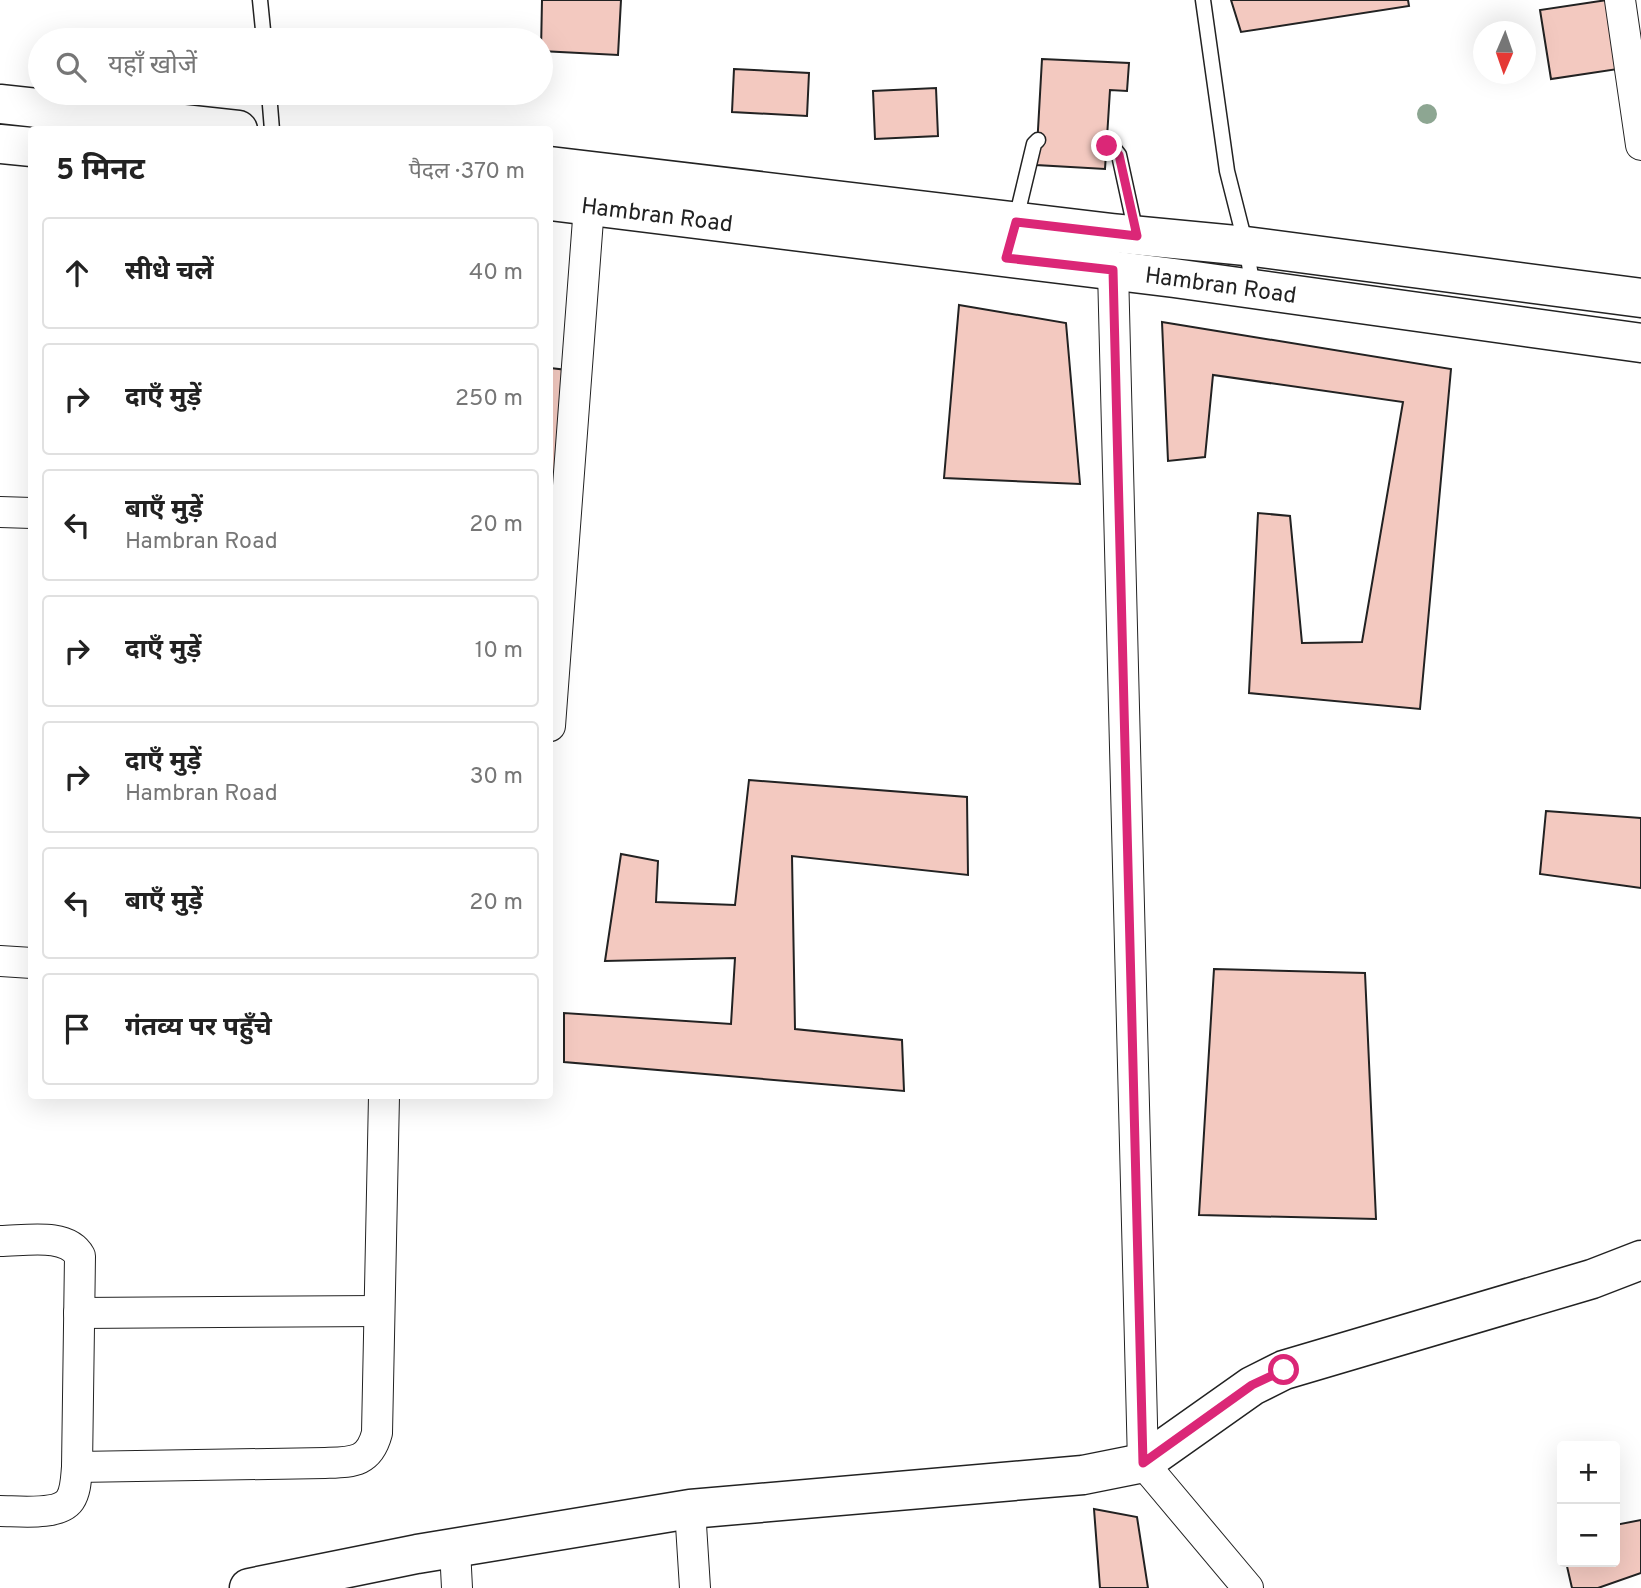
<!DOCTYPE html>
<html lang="hi">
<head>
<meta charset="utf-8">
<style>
	body { margin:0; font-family:Overpass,"Noto Sans Devanagari",sans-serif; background:#f2f2f2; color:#222 }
	.controls { position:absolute; right:21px; bottom:21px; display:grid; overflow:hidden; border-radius:7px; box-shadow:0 7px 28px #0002 }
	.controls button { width:63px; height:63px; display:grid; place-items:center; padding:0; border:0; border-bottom:2px solid #e0e0e0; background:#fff; color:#222; font:35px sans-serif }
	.compass { position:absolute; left:1473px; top:21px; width:63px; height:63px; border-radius:50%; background:#fff; box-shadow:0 7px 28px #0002; rotate:182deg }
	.stop { position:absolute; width:21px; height:21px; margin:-16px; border:5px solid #db2777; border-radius:50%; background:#fff }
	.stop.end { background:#db2777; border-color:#fff; box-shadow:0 2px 7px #0008 }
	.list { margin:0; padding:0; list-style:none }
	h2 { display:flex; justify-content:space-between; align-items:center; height:91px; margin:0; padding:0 28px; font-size:30px }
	h2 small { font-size:23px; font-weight:400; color:#767676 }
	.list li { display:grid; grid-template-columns:46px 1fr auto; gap:21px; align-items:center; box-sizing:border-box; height:112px; margin:0 14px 14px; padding:0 14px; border:2px solid #e0e0e0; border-radius:7px }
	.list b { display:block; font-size:26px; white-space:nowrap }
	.list p { margin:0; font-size:23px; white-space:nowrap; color:#767676 }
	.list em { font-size:23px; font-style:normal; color:#767676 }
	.icon { flex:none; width:38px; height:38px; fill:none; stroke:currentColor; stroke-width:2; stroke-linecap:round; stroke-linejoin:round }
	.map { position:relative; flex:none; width:1641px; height:1588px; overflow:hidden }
	.search { position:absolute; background:#fff; box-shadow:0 7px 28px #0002; left:28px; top:28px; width:525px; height:77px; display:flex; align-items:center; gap:18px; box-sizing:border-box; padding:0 24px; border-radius:38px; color:#767676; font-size:26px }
	.panel { position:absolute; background:#fff; box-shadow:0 7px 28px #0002; left:28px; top:126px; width:525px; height:973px; border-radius:7px }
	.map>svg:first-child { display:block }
	.building { fill:#f3c9c0; stroke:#222; stroke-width:2 }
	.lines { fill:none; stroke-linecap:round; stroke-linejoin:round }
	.lane-casing { stroke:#222; stroke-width:17 }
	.street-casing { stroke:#222; stroke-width:32 }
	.secondary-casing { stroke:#222; stroke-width:41 }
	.lane { stroke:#fff; stroke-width:14 }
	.street { stroke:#fff; stroke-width:30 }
	.secondary { stroke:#fff; stroke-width:38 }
	.tree { fill:#8da692 }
	.route { stroke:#db2777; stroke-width:9 }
	.labels { text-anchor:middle; stroke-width:5; stroke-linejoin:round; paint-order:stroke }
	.street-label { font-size:23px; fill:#222; stroke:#fff }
</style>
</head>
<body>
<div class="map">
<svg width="1641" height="1588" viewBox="0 0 1641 1588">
	<rect width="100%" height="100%" fill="#fff"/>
	<g class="building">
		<polygon points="542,0 621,0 618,55 541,51"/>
		<polygon points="1231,0 1408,0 1409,6 1241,32"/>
		<polygon points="1607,0 1618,69 1551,79 1540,10"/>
		<polygon points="1042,59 1129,63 1127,91 1110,90 1105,169 1036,165"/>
		<polygon points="734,69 809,73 807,116 732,112"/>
		<polygon points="936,88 938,136 875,139 873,91"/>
		<polygon points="959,305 1066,323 1080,484 944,478"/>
		<polygon points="1162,322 1451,369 1420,709 1249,693 1258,513 1290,516 1302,643 1362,642 1403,402 1213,375 1205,457 1168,461"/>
		<polygon points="550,368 567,370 554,477 550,476"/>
		<polygon points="749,780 967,797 968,875 792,856 795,1029 902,1040 904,1091 564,1062 564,1013 731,1024 735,958 605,961 621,854 658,861 656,902 735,905"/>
		<polygon points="1546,811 1641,818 1641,888 1540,874"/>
		<polygon points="1214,969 1365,973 1376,1219 1199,1215"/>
		<polygon points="1094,1509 1137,1517 1148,1588 1100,1588"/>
		<polygon points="1641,1520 1641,1573 1598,1588 1572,1588 1566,1562 1615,1562 1615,1525"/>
	</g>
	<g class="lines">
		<g class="lane-casing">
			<g id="lane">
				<polyline points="260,0 264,40"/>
				<polyline points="1203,0 1227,171 1246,246 1253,288"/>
				<polyline points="269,93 272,130"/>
				<polyline points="1107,146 1112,146 1119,155 1136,233"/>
				<polyline points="1016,219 1034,144 1038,140"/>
			</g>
		</g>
		<g class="street-casing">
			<g id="street">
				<polyline points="1620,0 1641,145"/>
				<polyline points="1113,270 1143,1463 1248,1588"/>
				<polyline points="0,512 32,513"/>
				<polyline points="550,726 589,206"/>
				<polyline points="0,961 32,963"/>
				<path d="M0 1241C24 1241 67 1232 80 1256L77 1467 325 1463C353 1462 369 1463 377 1433L384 1096"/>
				<polyline points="79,1313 379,1311"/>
				<polyline points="690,1509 695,1588"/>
				<path d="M0 1511C18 1511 59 1516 70 1500 76 1491 76 1478 77 1467"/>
				<polyline points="455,1549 457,1588"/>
			</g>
		</g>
		<g class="secondary-casing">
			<g id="secondary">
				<polyline points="0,104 238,130"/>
				<polyline points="0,144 32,147"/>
				<polyline points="550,166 1112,233 1246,246 1641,298"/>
				<path id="s1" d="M550 201 1174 278 1641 343"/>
				<polyline points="249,1588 417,1554 690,1509 1083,1475 1143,1463 1252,1386 1284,1370 1592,1279 1641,1260"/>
			</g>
		</g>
		<use href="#lane" class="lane"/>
		<use href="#street" class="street"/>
		<use href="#secondary" class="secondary"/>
	</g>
	<circle class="tree" cx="1427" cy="114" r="10"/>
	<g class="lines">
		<polyline class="route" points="1107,146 1112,146 1119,155 1137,236 1016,222 1006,258 1113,270 1143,1463 1252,1385 1284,1370"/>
	</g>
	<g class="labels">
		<g class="street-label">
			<text dy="8" stroke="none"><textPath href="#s1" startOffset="108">Hambran Road</textPath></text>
			<text dy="8" stroke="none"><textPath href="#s1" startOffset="676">Hambran Road</textPath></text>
		</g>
	</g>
</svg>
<div class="controls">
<button>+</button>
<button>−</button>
</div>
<svg class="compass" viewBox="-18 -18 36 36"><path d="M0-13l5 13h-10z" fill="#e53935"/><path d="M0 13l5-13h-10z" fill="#767676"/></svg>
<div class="stop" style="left:1284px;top:1370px"></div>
<div class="stop end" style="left:1107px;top:146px"></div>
<div class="search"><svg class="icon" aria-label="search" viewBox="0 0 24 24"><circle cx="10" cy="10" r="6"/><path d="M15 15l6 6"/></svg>यहाँ खोजें</div>
<section class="panel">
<h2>5 मिनट<small>पैदल · 370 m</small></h2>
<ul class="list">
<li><svg class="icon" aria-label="ahead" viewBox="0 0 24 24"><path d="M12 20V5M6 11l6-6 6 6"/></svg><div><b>सीधे चलें</b></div><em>40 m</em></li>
<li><svg class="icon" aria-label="right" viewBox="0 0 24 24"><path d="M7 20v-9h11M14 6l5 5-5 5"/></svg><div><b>दाएँ मुड़ें</b></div><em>250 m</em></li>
<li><svg class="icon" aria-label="left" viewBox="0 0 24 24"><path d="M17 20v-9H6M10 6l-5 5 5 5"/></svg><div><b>बाएँ मुड़ें</b><p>Hambran Road</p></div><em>20 m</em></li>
<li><svg class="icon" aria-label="right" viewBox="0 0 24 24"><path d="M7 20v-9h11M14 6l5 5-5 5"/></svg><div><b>दाएँ मुड़ें</b></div><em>10 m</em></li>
<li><svg class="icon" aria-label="right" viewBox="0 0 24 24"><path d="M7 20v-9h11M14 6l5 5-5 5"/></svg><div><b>दाएँ मुड़ें</b><p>Hambran Road</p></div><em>30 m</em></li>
<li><svg class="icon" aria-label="left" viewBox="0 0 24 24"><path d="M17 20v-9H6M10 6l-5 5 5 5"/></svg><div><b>बाएँ मुड़ें</b></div><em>20 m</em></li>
<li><svg class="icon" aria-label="arrive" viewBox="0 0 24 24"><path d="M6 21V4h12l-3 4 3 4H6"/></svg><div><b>गंतव्य पर पहुँचे</b></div></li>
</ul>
</section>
</div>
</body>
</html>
